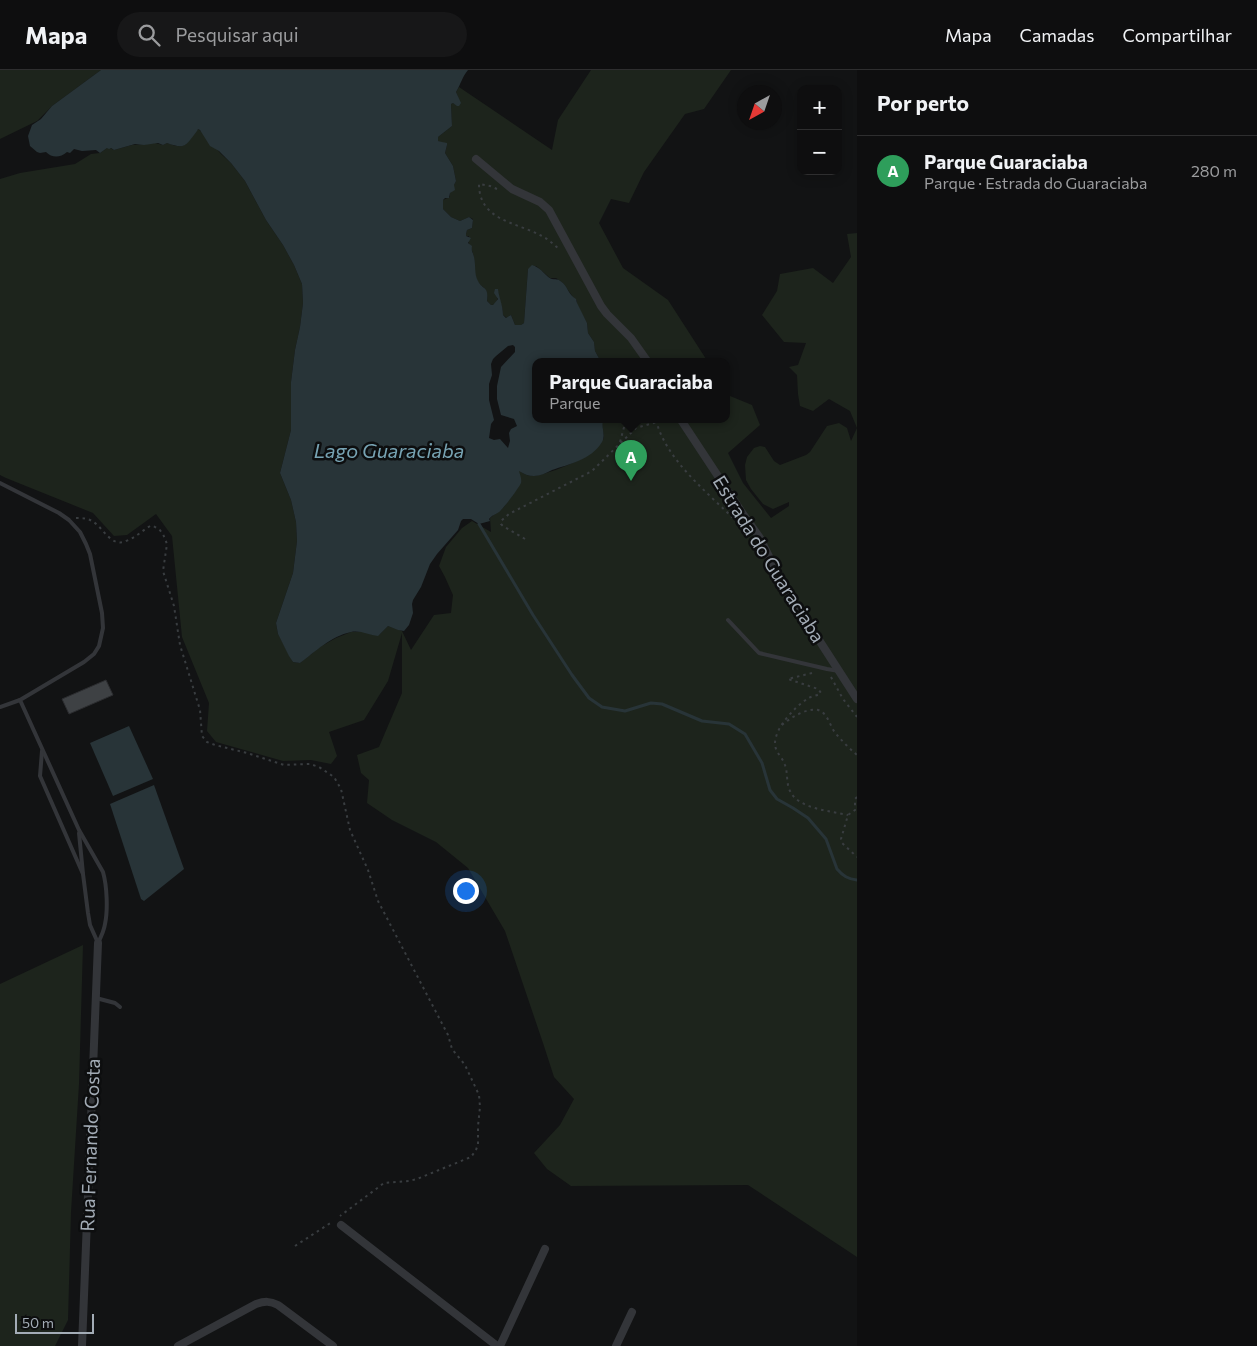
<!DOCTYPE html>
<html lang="pt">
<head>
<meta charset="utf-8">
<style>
	body { margin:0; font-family:Commissioner,sans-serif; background:#171718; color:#f1f3f6 }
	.controls { position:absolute; right:15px; top:15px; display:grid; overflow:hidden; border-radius:10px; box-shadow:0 2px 12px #0003 }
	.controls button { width:45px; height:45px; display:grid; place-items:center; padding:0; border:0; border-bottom:1px solid #2e2e2f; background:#0e0e0f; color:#f1f3f6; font:25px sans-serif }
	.compass { position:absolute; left:737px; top:15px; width:45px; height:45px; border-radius:50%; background:#0e0e0f; box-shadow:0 2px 12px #0003; rotate:220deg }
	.scale { position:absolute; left:15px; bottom:12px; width:79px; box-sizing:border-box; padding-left:5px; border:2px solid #a3acb6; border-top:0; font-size:14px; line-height:18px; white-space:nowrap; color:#a3acb6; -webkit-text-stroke:4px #0d0e0f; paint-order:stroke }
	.you { position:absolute; left:465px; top:820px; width:18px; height:18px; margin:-12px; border:4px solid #fff; border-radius:50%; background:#1a73e8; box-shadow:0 0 0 8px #1a73e833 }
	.badge { display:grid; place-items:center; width:32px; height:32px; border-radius:50%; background:#fd8621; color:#fff; font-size:16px; font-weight:700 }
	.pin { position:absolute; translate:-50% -41px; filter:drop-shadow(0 1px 2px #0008) }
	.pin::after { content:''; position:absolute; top:26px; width:18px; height:15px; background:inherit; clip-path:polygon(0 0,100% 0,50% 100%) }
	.popup { position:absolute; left:532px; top:288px; width:198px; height:65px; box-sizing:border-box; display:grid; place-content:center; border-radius:10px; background:#0e0e0f; filter:drop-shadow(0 1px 4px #0005); font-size:16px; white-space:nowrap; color:#9b9c9e }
	.popup b { font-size:19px; color:#f1f3f6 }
	.popup::after { content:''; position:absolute; left:50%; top:100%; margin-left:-10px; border:10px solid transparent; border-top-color:#0e0e0f }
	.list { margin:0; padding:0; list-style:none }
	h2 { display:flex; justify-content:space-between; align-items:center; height:65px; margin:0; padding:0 20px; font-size:21px }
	h2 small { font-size:16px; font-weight:400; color:#9b9c9e }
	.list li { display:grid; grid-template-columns:32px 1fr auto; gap:15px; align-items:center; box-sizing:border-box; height:70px; padding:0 20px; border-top:1px solid #2e2e2f }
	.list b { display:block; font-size:19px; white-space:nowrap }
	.list p { margin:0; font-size:16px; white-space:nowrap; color:#9b9c9e }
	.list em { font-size:16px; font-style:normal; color:#9b9c9e }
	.icon { flex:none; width:28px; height:28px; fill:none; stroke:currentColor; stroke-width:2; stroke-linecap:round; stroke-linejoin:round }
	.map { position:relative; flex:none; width:857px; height:1276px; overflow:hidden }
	header { display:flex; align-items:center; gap:30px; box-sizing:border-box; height:70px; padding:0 25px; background:#0e0e0f; border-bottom:1px solid #2e2e2f }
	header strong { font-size:24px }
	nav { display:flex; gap:28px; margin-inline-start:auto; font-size:18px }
	.search { width:350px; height:45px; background:#171718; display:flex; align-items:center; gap:12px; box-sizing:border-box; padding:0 18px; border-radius:28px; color:#9b9c9e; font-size:19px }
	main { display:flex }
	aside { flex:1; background:#0e0e0f }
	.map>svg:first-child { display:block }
	.green { fill:#1d241c }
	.water { fill:#283438; fill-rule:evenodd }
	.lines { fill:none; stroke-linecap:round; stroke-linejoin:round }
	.stream { stroke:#283438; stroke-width:3 }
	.building { fill:#3e4144; stroke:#2c2d30 }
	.path { stroke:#393d40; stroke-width:2; stroke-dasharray:2.5 4; stroke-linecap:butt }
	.lane { stroke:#333539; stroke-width:4 }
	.street { stroke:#333539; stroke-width:8 }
	.labels { text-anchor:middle; stroke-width:5; stroke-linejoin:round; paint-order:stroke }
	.street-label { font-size:19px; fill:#a3acb6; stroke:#0d0e0f }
	.water-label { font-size:20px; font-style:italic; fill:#77a3b3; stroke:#0d0e0f }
</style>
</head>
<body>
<header>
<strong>Mapa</strong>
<div class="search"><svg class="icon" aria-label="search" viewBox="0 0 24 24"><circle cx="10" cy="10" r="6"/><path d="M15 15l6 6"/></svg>Pesquisar aqui</div>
<nav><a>Mapa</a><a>Camadas</a><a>Compartilhar</a></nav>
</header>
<main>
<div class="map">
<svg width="857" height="1276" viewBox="0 0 857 1276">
	<rect width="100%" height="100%" fill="#121314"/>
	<g class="green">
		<polygon points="0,0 101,0 52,36 37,51 0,69"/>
		<path d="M591 0H731L704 39 685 44 644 102 629 133 611 129 599 153 623 198 668 230 708 292H601L595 281 594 272 588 263 587 253 577 235V231L573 227 563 213 556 208H550L536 196 528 199 524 253 521 255H515L511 245 507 248 503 245C503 235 498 230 499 222 497 227 498 235 491 235L487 231C489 214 480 220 476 208 474 202 475 194 474 188 473 179 467 176 469 166H466V164L467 160 472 158 473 149 469 147 460 151 451 147 443 139V130L450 127V123L456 111 453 96 445 83 447 75 438 71V67L452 56 451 34 453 33 455 34 459 30 456 22 459 17 552 80 558 50Z"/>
		<path d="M198 59 202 62 221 84 231 93 245 111 266 150 283 175 294 195 302 214 303 233 300 257 295 280 291 312V360L280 403 291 430 296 452 297 471 293 503 276 553 278 564 293 592 300 593 320 577 336 568 351 562H365L373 565 380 564 388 556 402 561 411 580 434 545 451 543 453 525 445 507 439 496 446 477 462 458 472 451 491 462 490 448 503 438 519 416V400C523 404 528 406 533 406 543 406 580 391 588 385 595 380 599 375 604 368L602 353 603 350H726V320L730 326 752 335 760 355 728 383 743 413 771 448 789 436V432L773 439 763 434 751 419 746 410 745 395 747 387 754 378 760 376 765 377 774 391 780 395 806 385 810 382 827 356 839 353 847 358 851 371 857 358 850 341 829 329 813 341 800 336 798 324 797 305 789 297 798 295 806 273 784 272 762 245 777 221 780 204 813 198 833 213 851 187 847 164 857 163V1187L748 1115 571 1116 547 1099 534 1083 560 1055 574 1029 554 1007 544 976 505 861 468 798 436 772 392 750 367 733 369 710 361 703 357 685 379 677 402 623V563L388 611 364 650 329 662 337 686 331 694 311 690 283 691 216 672 207 661 209 633 182 567 172 466 156 444 127 465 114 466 93 443 6 408 0 405V109L20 103 75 94 91 84 100 83 107 78H110L114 80 132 75 147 74 155 73 163 75 167 73C188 81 185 73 198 59Z"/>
		<polygon points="83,875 79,1014 71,1142 68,1250 55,1276 0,1276 0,914"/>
	</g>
	<g class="water">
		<path d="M101 0H468C462 7 461 14 456 22L461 33 459 36H457L453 33 451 34 452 56 438 67V71L442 72 447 73V75L445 83 453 96 456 111 454 115 455 120 450 123 449 128H445L443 130V139L451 147 460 151 469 147 473 150 472 158 467 160 466 164V166L471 168 468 173 472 176C471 182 473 182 474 187 476 195 474 204 478 211 483 221 489 215 487 231L491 235H493L498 229 494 223 495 219H498C499 228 503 235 503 245L506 248 511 245 515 255H521L524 253 528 199 532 195C541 197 547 208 552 209 558 210 557 208 563 213 568 218 569 225 576 229L577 233 587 253 588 263 594 272 595 281 601 292H536V350H603C601 357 606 366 602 372 591 390 569 394 552 400 546 403 540 406 534 406 528 406 524 404 519 401 520 405 522 409 521 413 519 418 503 439 499 442 495 445 492 445 489 449L490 451 479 454 471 449H463L461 451 458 460 437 484 430 494 421 517 413 530 412 534 413 543 409 555 404 561 398 560 388 556 378 566C369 565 360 560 351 562 331 566 315 582 300 593L293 592 289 586 278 564 276 553 293 503 297 471 296 452 291 430 280 403 291 360V312L295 280 300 257 303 233 302 214 294 195 283 175 266 150 245 111 231 93 219 81 210 76 200 60 198 59 197 61C186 75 186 80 167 73L163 75 158 73 144 75 135 74 114 80 111 78 109 79 107 78 100 83 96 80 82 81 74 79 70 83 67 82C60 88 52 88 46 82L40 83 37 82 30 76 28 66 32 55 41 49 52 36ZM513 275 515 277V282L501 297 497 316V329L501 345 514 349 517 356 511 359 509 363 510 371 508 378 500 369 494 370 489 368 491 354 494 350 489 330V314L492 305 491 294 493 289 496 286 508 276Z"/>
		<polygon points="129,656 153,709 113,726 90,673"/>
		<polygon points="154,715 184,799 144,831 141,829 110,734"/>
	</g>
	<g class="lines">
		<path class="stream" d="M479 454 533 545 572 605 589 628 602 637 625 641 651 633 662 634 702 651 729 654 745 664 762 693 770 720 777 729 793 738 808 748 826 769 837 799C843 806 848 809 857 810"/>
	</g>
	<polygon class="building" points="106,610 113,625 69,644 62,629"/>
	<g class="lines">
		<g class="path">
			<path d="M497 119 490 116 479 114C479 150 515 152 540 165 547 168 553 174 559 179"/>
			<path d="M656 350C666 390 706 421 735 450"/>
			<polyline points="620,372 626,350"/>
			<path d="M76 448C82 448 87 448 92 451 103 457 111 478 126 471 135 468 142 461 150 456H153L159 459 163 464 167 474 163 501 174 536 180 575 200 640 202 666 207 672 215 675 247 683 284 695 310 694 319 697 334 707 341 719 350 760 368 800 378 831 448 965 452 979 465 995 479 1025 480 1037 478 1056V1074L476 1080 471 1087 417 1109 409 1111 384 1113 340 1146"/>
			<polyline points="525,469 503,456 501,454 501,451 509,444 592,401 636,358 657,352"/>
			<path d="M812 603 788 609 818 619 821 623C817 626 811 626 807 629 795 637 774 658 775 675 776 683 783 688 785 695 788 703 786 713 790 721 798 739 831 741 848 745"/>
			<polyline points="831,607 843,629 857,647"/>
			<path d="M782 655C790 648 812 634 822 642 829 647 831 659 837 665 843 672 850 679 857 685"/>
			<polyline points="857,727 855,729 855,740 848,745 841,769 842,773 857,787"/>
			<polyline points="295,1176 332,1152"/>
		</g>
		<g class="lane">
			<path d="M0 413 59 443 69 450 80 462 86 474 90 484 102 543 103 558 99 576 94 584 84 592 20 630 79 760 103 802C107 816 108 840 105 854 104 861 101 867 98 873"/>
			<polyline points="728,550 759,583 827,599 839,601"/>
			<polyline points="0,637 20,630"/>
			<polyline points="42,681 40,706 83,804"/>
			<polyline points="79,763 83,804 88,843 90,855 98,873"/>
			<polyline points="96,928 115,933 120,937"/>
		</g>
		<g class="street">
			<polyline points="476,89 512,119 540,132 549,140 601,236 607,244 631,268 648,292"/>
			<polyline points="681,350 741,441 760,468 781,511 857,629"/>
			<polyline points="341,1155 497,1276"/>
			<polyline points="82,1276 98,873"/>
			<path d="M178 1276 256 1234C265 1231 270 1231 278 1235L333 1276"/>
			<polyline points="500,1276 545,1179"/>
			<polyline points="616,1276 632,1242"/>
		</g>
	</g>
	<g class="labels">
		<g class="street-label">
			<text transform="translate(769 489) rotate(58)" y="7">Estrada do Guaraciaba</text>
			<text transform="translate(90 1075) rotate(-88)" y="7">Rua Fernando Costa</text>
		</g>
		<g class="water-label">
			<text x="389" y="388">Lago Guaraciaba</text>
		</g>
	</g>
</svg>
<div class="controls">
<button>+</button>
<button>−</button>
</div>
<svg class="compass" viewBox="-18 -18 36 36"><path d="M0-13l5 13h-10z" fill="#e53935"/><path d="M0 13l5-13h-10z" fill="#9b9c9e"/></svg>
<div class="scale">50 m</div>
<div class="you"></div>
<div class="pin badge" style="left:631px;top:411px;background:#2e9e5b">A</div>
<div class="popup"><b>Parque Guaraciaba</b>Parque</div>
</div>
<aside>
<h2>Por perto<small></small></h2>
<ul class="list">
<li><span class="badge" style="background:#2e9e5b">A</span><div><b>Parque Guaraciaba</b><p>Parque · Estrada do Guaraciaba</p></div><em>280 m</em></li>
</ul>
</aside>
</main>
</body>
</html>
